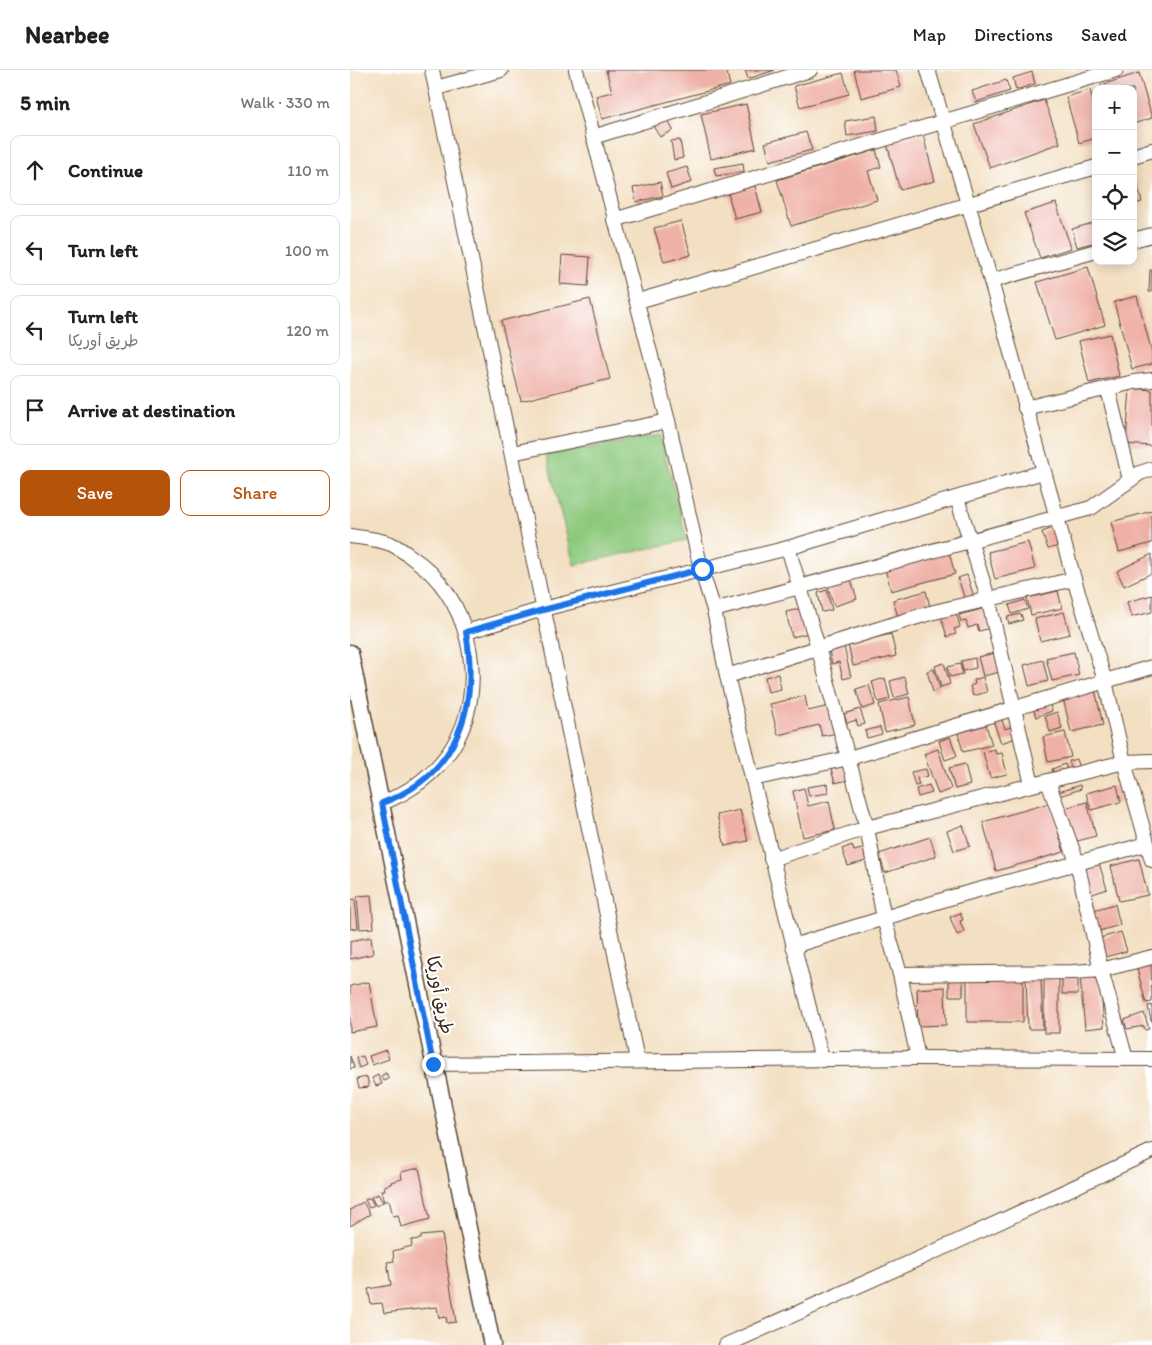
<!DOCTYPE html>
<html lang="en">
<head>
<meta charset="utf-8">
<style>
	body { margin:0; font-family:Itim,"Playpen Sans Arabic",sans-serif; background:#f6f6f6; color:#202124 }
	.controls { position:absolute; right:15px; top:15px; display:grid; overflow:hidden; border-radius:10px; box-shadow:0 2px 12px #0003 }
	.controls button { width:45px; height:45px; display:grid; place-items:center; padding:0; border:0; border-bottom:1px solid #e0e0e0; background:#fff; color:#202124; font:25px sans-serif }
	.stop { position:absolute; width:15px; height:15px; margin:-11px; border:4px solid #1a73e8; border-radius:50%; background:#fff }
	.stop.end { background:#1a73e8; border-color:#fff; box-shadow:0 1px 5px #0008 }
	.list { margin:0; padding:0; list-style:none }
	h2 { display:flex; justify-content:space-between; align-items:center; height:65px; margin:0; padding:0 20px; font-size:21px }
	h2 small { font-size:16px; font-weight:400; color:#757577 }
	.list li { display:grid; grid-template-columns:32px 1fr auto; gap:15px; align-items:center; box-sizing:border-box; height:70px; margin:0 10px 10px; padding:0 10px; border:1px solid #e0e0e0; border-radius:10px }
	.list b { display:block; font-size:19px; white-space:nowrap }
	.list p { margin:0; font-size:16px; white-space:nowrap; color:#757577 }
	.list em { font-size:16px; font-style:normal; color:#757577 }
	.actions { display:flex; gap:10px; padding:15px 20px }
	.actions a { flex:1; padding:11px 0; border:1px solid #b45309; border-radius:10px; text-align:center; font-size:18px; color:#b45309 }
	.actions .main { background:#b45309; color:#fff }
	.icon { flex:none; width:28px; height:28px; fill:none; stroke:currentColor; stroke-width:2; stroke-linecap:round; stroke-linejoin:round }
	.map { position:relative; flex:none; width:802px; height:1275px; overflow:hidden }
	header { display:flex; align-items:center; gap:30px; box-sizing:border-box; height:70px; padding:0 25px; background:#fff; border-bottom:1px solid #e0e0e0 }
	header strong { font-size:24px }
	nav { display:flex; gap:28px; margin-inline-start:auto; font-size:18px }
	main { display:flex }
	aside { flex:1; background:#fff }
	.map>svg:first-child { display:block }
	.pitch { fill:#8dc97d; stroke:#647a4e }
	.building { fill:#efb1a7 }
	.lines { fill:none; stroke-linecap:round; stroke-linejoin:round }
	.minor-casing { stroke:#574536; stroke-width:16 }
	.tertiary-casing { stroke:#574536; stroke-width:19 }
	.minor { stroke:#fff; stroke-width:14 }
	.tertiary { stroke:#fff; stroke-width:16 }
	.route { stroke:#1a73e8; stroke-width:6 }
	.labels { text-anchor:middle; stroke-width:4.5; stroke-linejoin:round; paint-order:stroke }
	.street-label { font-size:18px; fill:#3b2a1e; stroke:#fff }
</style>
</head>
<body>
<header>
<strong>Nearbee</strong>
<nav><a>Map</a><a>Directions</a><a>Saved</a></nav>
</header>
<main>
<aside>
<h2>5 min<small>Walk · 330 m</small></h2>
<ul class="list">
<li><svg class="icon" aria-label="ahead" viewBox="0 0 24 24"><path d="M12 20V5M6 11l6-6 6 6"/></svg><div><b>Continue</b></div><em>110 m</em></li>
<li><svg class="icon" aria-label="left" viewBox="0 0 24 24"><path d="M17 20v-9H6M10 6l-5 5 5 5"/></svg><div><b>Turn left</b></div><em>100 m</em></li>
<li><svg class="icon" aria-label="left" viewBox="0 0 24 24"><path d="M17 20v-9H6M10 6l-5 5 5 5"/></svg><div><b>Turn left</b><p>طريق أوريكا</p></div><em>120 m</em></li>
<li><svg class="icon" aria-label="arrive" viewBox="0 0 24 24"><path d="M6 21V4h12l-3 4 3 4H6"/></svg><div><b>Arrive at destination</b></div></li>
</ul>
<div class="actions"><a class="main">Save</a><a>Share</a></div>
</aside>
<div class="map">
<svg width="802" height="1275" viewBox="0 0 802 1275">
	<rect width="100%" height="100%" fill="#fff"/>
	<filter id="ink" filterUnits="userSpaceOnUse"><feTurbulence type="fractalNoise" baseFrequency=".02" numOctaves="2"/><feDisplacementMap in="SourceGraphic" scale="10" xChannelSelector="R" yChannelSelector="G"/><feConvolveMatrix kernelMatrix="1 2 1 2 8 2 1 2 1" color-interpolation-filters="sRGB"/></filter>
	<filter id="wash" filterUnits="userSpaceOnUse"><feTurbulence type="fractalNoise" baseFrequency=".0096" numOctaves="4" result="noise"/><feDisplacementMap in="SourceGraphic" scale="20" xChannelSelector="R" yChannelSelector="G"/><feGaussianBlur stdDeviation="1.12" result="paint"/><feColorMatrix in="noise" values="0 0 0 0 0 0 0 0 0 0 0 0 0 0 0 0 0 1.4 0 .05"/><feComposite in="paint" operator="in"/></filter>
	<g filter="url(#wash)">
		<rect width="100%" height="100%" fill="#f3dfc1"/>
		<polygon class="pitch" points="310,365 337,470 224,495 196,385"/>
		<g id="blocks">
			<g class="building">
				<polygon points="256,0 376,0 380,15 252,49 246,26 262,22"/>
				<polygon points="395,0 425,0 398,9"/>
				<polygon points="504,0 546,0 551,17 511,28"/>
				<polygon points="682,2 685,14 666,20 663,8"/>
				<polygon points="493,3 499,24 450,37 444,16"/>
				<polygon points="789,3 802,48 783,54 783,19 752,19 751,15"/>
				<polygon points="656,10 660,21 626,32 622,21"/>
				<polygon points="740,20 746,42 746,68 729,73 716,27"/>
				<polygon points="694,30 710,73 640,98 624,54"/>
				<polygon points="396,34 406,78 361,89 351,44"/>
				<polygon points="315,45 323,60 310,67 301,53"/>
				<polygon points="526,46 528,61 497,66 495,51"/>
				<polygon points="456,62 462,80 420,91 415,73"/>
				<polygon points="573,65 585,111 550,120 537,74"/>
				<polygon points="330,70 333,88 324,90 321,71"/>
				<polygon points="526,80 531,97 518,101 527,130 441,156 427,110"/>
				<polygon points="393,93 394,102 366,106 364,98"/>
				<polygon points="337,97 342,112 321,119 316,103"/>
				<polygon points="783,111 786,111 792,132 783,134"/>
				<polygon points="310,112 313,126 286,132 283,118"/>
				<polygon points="405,116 412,142 385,149 378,123"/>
				<polygon points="706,133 721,178 690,188 674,143"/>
				<polygon points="331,151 341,185 314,192 304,158"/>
				<polygon points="746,152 746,172 727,177 722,159"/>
				<polygon points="212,185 240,187 238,216 210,214"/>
				<polygon points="738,197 755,255 705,270 687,212"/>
				<polygon points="800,200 802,200 802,222 799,222"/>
				<polygon points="787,226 802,283 802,294 782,299 764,232"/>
				<polygon points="240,229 260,309 171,331 151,251"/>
				<polygon points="760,264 769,306 739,313 729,271"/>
				<polygon points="780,318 802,320 802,376 776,374"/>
				<polygon points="802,441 802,473 769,482 761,452"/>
				<polygon points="703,458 709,476 698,479 692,462"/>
				<polygon points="678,472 685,499 645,509 638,482"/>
				<polygon points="599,482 605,504 541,521 535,499"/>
				<polygon points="802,484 802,503 774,516 767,501"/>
				<polygon points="617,505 624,527 615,530 608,508"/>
				<polygon points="500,506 507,529 484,536 477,513"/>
				<polygon points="477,520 482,540 472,542 468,523"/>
				<polygon points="576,521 580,537 548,547 543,530"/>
				<polygon points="708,521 712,538 681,545 677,528"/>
				<polygon points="802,525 802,542 781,547 777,532"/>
				<polygon points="675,530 678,539 662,544 659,535"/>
				<polygon points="453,538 459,563 442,567 436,542"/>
				<polygon points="636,538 641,558 629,561 627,555 618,558 616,551 611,552 609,545"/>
				<polygon points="606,542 610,557 604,559 606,564 597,567 591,546"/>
				<polygon points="714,542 720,564 690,571 685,549"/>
				<polygon points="671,544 673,550 659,554 657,547"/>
				<polygon points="541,564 546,586 503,596 498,574"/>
				<polygon points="493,573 501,607 493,609 489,592 482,594 478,577"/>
				<polygon points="724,582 729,605 702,611 696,588"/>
				<polygon points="645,583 650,602 633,606 628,587"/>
				<polygon points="625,588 626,598 613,601 611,591"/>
				<polygon points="693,590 698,611 679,616 674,595"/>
				<polygon points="594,593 600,614 591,617 585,596"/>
				<polygon points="610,594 613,604 600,607 597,597"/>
				<polygon points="584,599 590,619 583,622 577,601"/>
				<polygon points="428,604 431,619 418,622 415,607"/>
				<polygon points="555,607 559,624 544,628 540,611"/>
				<polygon points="633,607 637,622 623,626 620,616 625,614 624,610"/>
				<polygon points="535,608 540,629 528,632 522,612"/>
				<polygon points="519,615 525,635 512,639 506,619"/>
				<polygon points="745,620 753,655 721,662 713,628"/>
				<polygon points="455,626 458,641 480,636 487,663 472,666 469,655 428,665 420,634"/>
				<polygon points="559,627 565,655 535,662 529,634"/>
				<polygon points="699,632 702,641 686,647 683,638"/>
				<polygon points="510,639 515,654 508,656 506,650 497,653 494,644"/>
				<polygon points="707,642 712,658 700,662 695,646"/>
				<polygon points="651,647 655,659 665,655 669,667 651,673 643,650"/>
				<polygon points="636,655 642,675 613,682 608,663"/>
				<polygon points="530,657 532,664 517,668 515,661"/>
				<polygon points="715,662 721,687 698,692 693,667"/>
				<polygon points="600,667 607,686 595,690 589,671"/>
				<polygon points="588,679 601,719 588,724 574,684"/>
				<polygon points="645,679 646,684 652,683 657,704 640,708 633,682"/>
				<polygon points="726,689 730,701 723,703 719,691"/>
				<polygon points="615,694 620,715 605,719 599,698"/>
				<polygon points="715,694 717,700 704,704 702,699"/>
				<polygon points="494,696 498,710 485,713 481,699"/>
				<polygon points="576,699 578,706 567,708 569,715 565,716 561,702"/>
				<polygon points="477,714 478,723 459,726 457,717"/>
				<polygon points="579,715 582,723 568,727 566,719"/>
				<polygon points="730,715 731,719 709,726 708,722"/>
				<polygon points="767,715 771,732 741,740 736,723"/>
				<polygon points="454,718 458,736 479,731 485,760 453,767 443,721"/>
				<polygon points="737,732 746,766 724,772 715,738"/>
				<polygon points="700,733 714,782 646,801 633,752"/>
				<polygon points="390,740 398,771 375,776 367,745"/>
				<polygon points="613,755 620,776 604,781 597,761"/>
				<polygon points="580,767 586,786 535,803 529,784"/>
				<polygon points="502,775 504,781 515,778 519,790 498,796 492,779"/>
				<polygon points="789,789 798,825 769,831 761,796"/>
				<polygon points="749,793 757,819 740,825 732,798"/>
				<polygon points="21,825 24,858 10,859 7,826"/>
				<polygon points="5,829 8,858 0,859 0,830"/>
				<polygon points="765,834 770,855 749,861 744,840"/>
				<polygon points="610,843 613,850 610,851 614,862 607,865 600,847"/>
				<polygon points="771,862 777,881 755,887 750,868"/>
				<polygon points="21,867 23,884 0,889 0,871"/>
				<polygon points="801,891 802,932 796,933 786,895"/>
				<polygon points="750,905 754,957 735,959 730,907"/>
				<rect x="712" y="906" width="16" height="18"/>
				<polygon points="617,907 673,908 673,952 617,952"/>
				<polygon points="676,908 691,908 693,959 678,959"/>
				<rect x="599" y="909" width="14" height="17"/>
				<rect x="694" y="909" width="15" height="54"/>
				<polygon points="19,912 27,957 0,962 0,916"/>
				<polygon points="595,917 596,955 568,956 567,919"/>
				<polygon points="802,935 802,951 801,951 798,936"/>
				<polygon points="794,943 799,959 795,960 794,956 777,959 774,950"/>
				<polygon points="36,980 39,989 22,995 19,986"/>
				<polygon points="0,986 4,998 0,999"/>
				<polygon points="13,986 16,995 9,998 6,988"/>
				<polygon points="36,1003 39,1009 34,1011 31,1006"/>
				<polygon points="28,1005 32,1014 26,1016 22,1008"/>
				<polygon points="17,1007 19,1017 9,1018 7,1009"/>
				<polygon points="69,1098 80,1149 51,1157 48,1145 43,1146 39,1130 34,1132 31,1120 35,1120 34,1116 41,1114 41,1112 52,1109 51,1102"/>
				<polygon points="28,1124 33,1132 26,1136 21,1127"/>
				<polygon points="20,1128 24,1135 19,1138 15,1130"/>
				<polygon points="13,1132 20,1144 0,1156 0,1140"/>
				<polygon points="92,1164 106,1252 97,1253 96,1247 89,1248 87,1237 34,1243 32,1233 21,1234 18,1219 41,1215 37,1192 44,1191 43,1181 62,1176 61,1170 71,1169 71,1166"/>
			</g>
		</g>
	</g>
	<g filter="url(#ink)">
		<use href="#blocks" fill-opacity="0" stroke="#574536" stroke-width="1"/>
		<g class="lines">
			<g class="minor-casing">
				<g id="minor">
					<polyline points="82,0 287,990"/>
					<polyline points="226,0 318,351 351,499 364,540 377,606 472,990"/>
					<polyline points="578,0 641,211 724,509 755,611 774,692 802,790"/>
					<polyline points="86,18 151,0"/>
					<polyline points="243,67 460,0"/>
					<polyline points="783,86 802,80"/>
					<polyline points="264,150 766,0"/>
					<polyline points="783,170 802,165"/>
					<polyline points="641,211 746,181"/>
					<polyline points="288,231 746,97"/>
					<polyline points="758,319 780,410"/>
					<polyline points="675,338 784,312 802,310"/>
					<polyline points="162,383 318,351"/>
					<polyline points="607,428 638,528 682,715"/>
					<path d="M0 466C14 468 28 469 41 474 52 479 62 488 72 495 123 536 138 622 102 678 85 704 60 722 32 733"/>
					<polyline points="438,478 468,577 517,758 534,849 550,904 568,988"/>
					<polyline points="364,540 741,438 790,403 802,399"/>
					<polyline points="116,562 193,539 438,478 693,402"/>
					<polyline points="377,606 580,543 724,509"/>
					<polyline points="402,709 499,688 802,597"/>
					<polyline points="698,712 727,792 751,900 776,989"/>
					<polyline points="421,789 517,758 682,715 774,692 802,691"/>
					<polyline points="443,876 606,826 797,774"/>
					<polyline points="550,904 723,902 751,900 802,887"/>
					<polyline points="83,994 568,988 802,989"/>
					<polyline points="376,1275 606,1172 802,1081"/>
				</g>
			</g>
			<g class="tertiary-casing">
				<polyline id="tertiary" points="0,583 142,1275"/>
			</g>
			<use href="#minor" class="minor"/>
			<use href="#tertiary" class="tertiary"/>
		</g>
	</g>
	<g class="lines" filter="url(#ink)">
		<path class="route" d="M83 994 32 733C108 705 129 637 116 562L193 540 352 499"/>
	</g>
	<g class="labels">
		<g class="street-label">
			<text transform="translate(90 925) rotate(79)" y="6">طريق أوريكا</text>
		</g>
	</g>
</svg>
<div class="controls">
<button>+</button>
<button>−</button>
<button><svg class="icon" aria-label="locate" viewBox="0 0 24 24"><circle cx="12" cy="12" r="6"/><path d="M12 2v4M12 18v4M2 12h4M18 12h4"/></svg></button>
<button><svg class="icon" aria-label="layers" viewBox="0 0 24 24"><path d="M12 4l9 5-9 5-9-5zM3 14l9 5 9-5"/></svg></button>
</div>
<div class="stop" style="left:352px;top:499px"></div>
<div class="stop end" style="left:83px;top:994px"></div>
</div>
</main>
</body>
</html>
